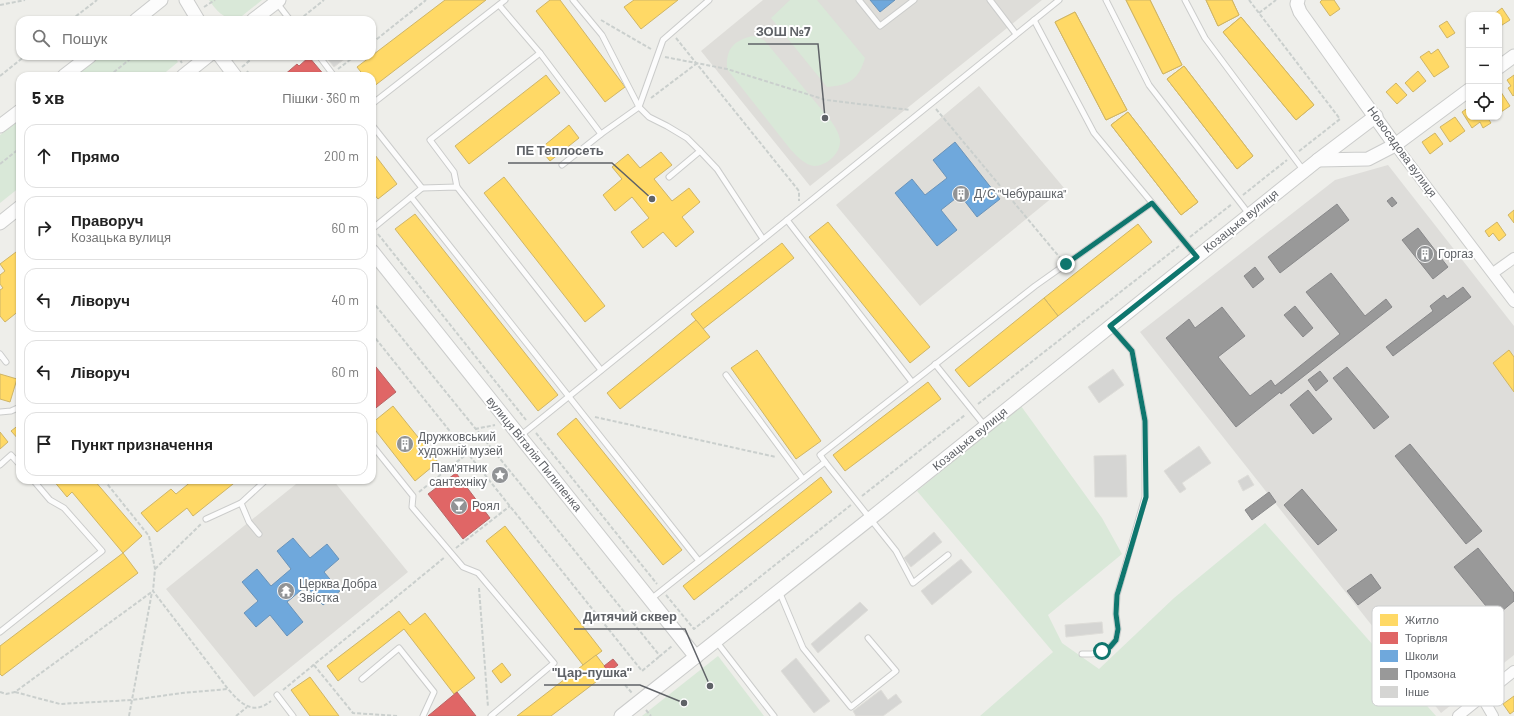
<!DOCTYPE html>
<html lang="uk">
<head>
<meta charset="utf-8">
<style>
	body { margin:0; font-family:Barlow,sans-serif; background:#f2f2f2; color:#222 }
	.controls { position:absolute; right:12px; top:12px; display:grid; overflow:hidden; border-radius:8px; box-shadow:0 1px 3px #0004 }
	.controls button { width:36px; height:36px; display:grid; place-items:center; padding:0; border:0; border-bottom:1px solid #e0e0e0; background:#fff; color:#222; font:20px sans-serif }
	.stop { position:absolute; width:12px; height:12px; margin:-9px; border:3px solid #0f766e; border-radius:50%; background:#fff }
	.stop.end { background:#0f766e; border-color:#fff; box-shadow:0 1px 4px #0008 }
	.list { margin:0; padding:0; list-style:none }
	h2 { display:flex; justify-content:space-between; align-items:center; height:52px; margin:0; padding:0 16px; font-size:17px }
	h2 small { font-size:13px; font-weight:400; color:#767676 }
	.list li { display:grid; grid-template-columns:26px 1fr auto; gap:12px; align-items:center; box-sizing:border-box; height:64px; margin:0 8px 8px; padding:0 8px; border:1px solid #e0e0e0; border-radius:12px }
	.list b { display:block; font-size:15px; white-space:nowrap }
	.list p { margin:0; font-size:13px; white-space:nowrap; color:#767676 }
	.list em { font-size:13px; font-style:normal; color:#767676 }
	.icon { flex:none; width:22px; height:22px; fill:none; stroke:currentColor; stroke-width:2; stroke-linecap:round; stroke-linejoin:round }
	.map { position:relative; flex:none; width:1514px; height:716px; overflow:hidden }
	.search { position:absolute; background:#fff; box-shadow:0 1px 3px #0004; left:16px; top:16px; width:360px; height:44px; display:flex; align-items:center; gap:10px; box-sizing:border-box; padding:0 14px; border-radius:12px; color:#767676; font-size:15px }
	.panel { position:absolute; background:#fff; box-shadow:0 1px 3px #0004; left:16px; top:72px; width:360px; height:412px; border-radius:12px }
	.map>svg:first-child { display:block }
	.industrial { fill:#deddda }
	.education { fill:#deddd9 }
	.green { fill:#d9e8d8 }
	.homes { fill:#ffd966; stroke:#cfb566 }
	.shops { fill:#e06666; stroke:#b96566 }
	.schools { fill:#6fa8dc; stroke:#6a93b9 }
	.industry { fill:#999; stroke:#88888a }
	.building { fill:#d5d5d3; stroke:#deddd9 }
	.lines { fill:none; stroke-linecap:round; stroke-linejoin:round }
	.service-casing { stroke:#cbcccb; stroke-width:7 }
	.minor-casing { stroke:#cbcccb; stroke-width:12 }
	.tertiary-casing { stroke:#cbcccb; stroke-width:15 }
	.path { stroke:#cacfcd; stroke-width:2; stroke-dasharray:4 2; stroke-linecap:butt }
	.service { stroke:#fcfcfc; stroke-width:5 }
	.minor { stroke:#fcfcfc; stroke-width:10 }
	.tertiary { stroke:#fcfcfc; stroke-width:13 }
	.route { stroke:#0f766e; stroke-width:5 }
	.labels { text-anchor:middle; stroke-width:4; stroke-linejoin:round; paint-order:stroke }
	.street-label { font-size:12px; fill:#5f6267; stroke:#fff }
	.poi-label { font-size:12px; fill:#5f6267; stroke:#fff; text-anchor:start }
	.key { fill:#fff; stroke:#cfd0d1; stroke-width:1 }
	.key-label { font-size:11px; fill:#5f6267 }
	.leader { fill:none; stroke:#5f6267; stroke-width:1.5 }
	.callout-dot { fill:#5f6267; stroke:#fff; stroke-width:1.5 }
	.callout-label { font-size:13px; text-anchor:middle; font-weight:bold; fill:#5f6267; stroke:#fff; stroke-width:4; stroke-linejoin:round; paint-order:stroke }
</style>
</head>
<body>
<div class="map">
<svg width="1514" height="716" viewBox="0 0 1514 716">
	<rect width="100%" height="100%" fill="#eeeeea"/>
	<polygon class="industrial" points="1388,165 1514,326 1514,655 1441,713 1140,332 1335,180"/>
	<g class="education">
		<polygon points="763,0 1042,0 810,186 701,51"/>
		<polygon points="979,86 1064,188 920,306 836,205"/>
		<polygon points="301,480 333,480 408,572 254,697 166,589"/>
	</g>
	<g class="green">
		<path d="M209 0H262L237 20C223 19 216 10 209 0Z"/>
		<path d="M790 0H817L865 58C858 80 850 85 827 87L771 18Z"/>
		<path d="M752 36 758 37 765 41 831 121C835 127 839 133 840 140 841 153 827 166 814 166 805 165 797 156 791 150L727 69C726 49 733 41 752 36Z"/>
		<polygon points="100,56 174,56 178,62 161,76 74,76"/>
		<polygon points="20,119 20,187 0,203 0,135"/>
		<polygon points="1021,406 1102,518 1122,554 1048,615 1062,643 1099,669 1174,598 1265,523 1436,716 980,716 1053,652 917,491"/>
		<polygon points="718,656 764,716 642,716"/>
	</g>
	<g class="homes">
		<polygon points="445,0 486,0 373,87 372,76 364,76 357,67"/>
		<polygon points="550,0 560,0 625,87 605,102 536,11"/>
		<polygon points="634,0 678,0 641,29 624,7"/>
		<polygon points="1126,0 1150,0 1182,65 1163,74"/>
		<polygon points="1126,0 1150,0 1182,65 1163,74"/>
		<polygon points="1206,0 1232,0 1239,15 1218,26"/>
		<polygon points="1206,0 1232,0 1239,15 1218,26"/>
		<polygon points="1322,0 1334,0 1340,9 1330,16 1320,2"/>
		<polygon points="1502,8 1510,20 1499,27 1499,15 1493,15"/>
		<polygon points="1075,12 1127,110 1106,120 1055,22"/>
		<polygon points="1075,12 1127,110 1106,120 1055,22"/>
		<polygon points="1241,17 1314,105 1296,120 1223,32"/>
		<polygon points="1241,17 1314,105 1296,120 1223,32"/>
		<polygon points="1447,21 1455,33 1447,38 1439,26"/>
		<polygon points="1438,49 1449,67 1434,77 1420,57 1429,51 1431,54"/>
		<polygon points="1184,66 1253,156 1237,169 1167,79"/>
		<polygon points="1184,66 1253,156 1237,169 1167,79"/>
		<polygon points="1418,71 1426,81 1413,92 1405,83"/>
		<polygon points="546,75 560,93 469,164 455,146"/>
		<polygon points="1514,75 1514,95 1513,96 1508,88 1511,86 1507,80"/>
		<polygon points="1396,83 1407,95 1397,104 1386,92"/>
		<polygon points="1499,89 1510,106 1501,112 1499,109"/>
		<polygon points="1469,107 1469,117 1487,117 1491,123 1483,128 1480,122 1472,128 1462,112"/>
		<polygon points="1128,112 1198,202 1181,215 1111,125"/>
		<polygon points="1128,112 1198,202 1181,215 1111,125"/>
		<polygon points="1455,117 1465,131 1450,142 1440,127"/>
		<polygon points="569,125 579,138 550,161 540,149"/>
		<polygon points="1435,133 1443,144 1430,154 1422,142"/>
		<polygon points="372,151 397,184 378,199 372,192"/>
		<polygon points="661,152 672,165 654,179 672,201 689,188 700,202 682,217 694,232 676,247 663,232 643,248 631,232 649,218 632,197 615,211 603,195 622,179 612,167 628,154 640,168"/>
		<polygon points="504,177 605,306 585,322 484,193"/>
		<polygon points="1514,210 1514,223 1508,215"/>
		<polygon points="415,214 558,395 538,411 395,229"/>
		<polygon points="828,222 930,347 910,363 809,237"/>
		<polygon points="1497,222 1506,235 1499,241 1493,233 1489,237 1485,231"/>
		<polygon points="1138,224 1152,242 1058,316 1044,298"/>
		<polygon points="782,243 794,258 703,329 691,314"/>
		<polygon points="20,249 20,310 5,322 0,316 0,290 3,288 0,284 0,275 5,271 0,264"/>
		<polygon points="1044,298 1058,316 969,387 955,370"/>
		<polygon points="696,320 710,337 620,409 607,393"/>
		<polygon points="757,350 821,441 796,459 731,368"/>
		<polygon points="1509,350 1514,357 1514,392 1493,363"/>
		<polygon points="0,374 17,379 10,402 0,399"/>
		<polygon points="928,382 941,399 845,471 833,455"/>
		<polygon points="393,406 438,462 415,481 372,426 372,423"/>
		<polygon points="576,418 682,550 663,565 557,434"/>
		<polygon points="20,424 20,441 11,431"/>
		<polygon points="0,432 8,442 0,449"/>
		<polygon points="821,477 832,492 694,600 683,586"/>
		<polygon points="53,480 94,480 142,536 123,553 72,492 67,497"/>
		<polygon points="193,480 238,480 193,516 187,508 157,532 141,513 171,489 176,494"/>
		<polygon points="505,526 602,651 583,665 486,541"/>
		<polygon points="123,553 138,573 2,676 0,674 0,646"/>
		<polygon points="399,611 410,625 425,613 475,678 454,694 404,629 338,681 327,666"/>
		<polygon points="596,655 609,672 551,716 517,716"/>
		<polygon points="502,663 511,675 501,683 492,671"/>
		<polygon points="310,677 339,716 310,716 291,690"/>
		<polygon points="1514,696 1514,711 1510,714 1503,704"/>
	</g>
	<g class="shops">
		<polygon points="309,57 325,76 283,76 297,64 299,66"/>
		<polygon points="372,362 396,392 372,411"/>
		<polygon points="456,473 490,518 463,539 428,494"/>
		<polygon points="613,659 618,665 609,672 604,666"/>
		<polygon points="457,692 476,716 428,716"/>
	</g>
	<g class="schools">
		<polygon points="870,0 895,0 880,12"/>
		<polygon points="955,142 1000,199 977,217 960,195 941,210 957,230 937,246 895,193 912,179 925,195 947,178 933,160"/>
		<polygon points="293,538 310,558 327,544 339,559 324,572 340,591 323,605 306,586 287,602 303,622 287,636 270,615 256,627 244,613 258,601 242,582 257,569 271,586 291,569 277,551"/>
	</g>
	<g class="industry">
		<polygon points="1392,197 1397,203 1392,207 1387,201"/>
		<polygon points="1337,204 1349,220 1280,273 1268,257"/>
		<polygon points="1418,228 1448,267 1433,279 1402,240"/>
		<polygon points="1255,267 1264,279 1253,288 1244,276"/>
		<polygon points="1331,273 1365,316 1386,299 1392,307 1281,394 1280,392 1236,427 1166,338 1189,319 1195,328 1222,307 1245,336 1218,357 1250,396 1271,380 1275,386 1340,334 1306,292"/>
		<polygon points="1463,287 1471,297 1393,356 1386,347 1433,311 1430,306 1444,295 1447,299"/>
		<polygon points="1295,306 1313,328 1303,337 1284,315"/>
		<polygon points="1347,367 1389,417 1374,429 1333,378"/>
		<polygon points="1320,371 1328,381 1316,391 1308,380"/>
		<polygon points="1308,390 1332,419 1313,434 1290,405"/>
		<polygon points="1410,444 1482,531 1466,544 1395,456"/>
		<polygon points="1302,489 1337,530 1318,545 1284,505"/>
		<polygon points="1269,492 1276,502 1252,520 1245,510"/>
		<polygon points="1478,548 1514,593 1514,601 1495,617 1454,567"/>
		<polygon points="1371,574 1381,588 1358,605 1347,591"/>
	</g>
	<g class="building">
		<polygon points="325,56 346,56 347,57 334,67"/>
		<polygon points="1113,369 1124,385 1099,403 1088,387"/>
		<polygon points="1199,446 1211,463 1182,483 1186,489 1180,493 1164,471"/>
		<polygon points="1126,455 1127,497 1095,497 1094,456"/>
		<polygon points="1248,475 1254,485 1243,491 1238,481"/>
		<polygon points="934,532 942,542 911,567 904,558"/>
		<polygon points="961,559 972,572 932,605 921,591"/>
		<polygon points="860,602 868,610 818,653 811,644"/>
		<polygon points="1102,622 1103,633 1066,637 1065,625"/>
		<polygon points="796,658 830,701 814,713 781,671"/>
		<polygon points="881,690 888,700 896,694 902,702 883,716 856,716 853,711"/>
	</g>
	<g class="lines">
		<g class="service-casing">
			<g id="service">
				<polyline points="859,0 880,26 914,0"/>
				<polyline points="990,0 1016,34"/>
				<polyline points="1106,0 1149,85 1249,214"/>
				<polyline points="1185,0 1205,38 1304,171"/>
				<polyline points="277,3 290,20"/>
				<polyline points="499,5 540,53 601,134"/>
				<polyline points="1034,20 1094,133 1197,257"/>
				<polyline points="319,56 334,76"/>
				<polyline points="372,104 505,0"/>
				<polyline points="639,107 663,40 709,0"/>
				<polyline points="639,107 649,117 667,126 687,138 700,151 669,177"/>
				<polyline points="372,125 422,188 457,187 601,370"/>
				<polyline points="700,151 717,169 763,239"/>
				<polyline points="562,165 601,134 639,107 602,35 573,0"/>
				<polyline points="457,187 454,172 430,140 540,53"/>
				<polyline points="411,197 699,561 825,462 896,551 913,583 948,555"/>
				<polyline points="787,220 912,382"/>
				<polyline points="372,229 422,188"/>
				<polyline points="0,354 6,362"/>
				<polyline points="935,364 985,426"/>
				<polyline points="726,375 803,479"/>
				<polyline points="0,412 11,411 20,407"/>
				<polyline points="520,436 1059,0"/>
				<polyline points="372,445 413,496 412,507 463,567 478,573 554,663 491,716"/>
				<polyline points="825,462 820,455 1035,286 1152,203"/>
				<polyline points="0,465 11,455 20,465"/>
				<polyline points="241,503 249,522 259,534"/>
				<polyline points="206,519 241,503 266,480"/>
				<polyline points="779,591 803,648 851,707 896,671 868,638"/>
				<polyline points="651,599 699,561"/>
				<polyline points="0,632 102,551 64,508 50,500 33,480"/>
				<polyline points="716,641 774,716"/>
				<polyline points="1082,654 1092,654 1102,651 1110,647 1116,640 1118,629 1116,614 1117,595 1145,497 1145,421 1132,351 1111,327"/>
				<polyline points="362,679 399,648 434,692 423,716"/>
				<polyline points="277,695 293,716"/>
			</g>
		</g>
		<g class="minor-casing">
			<g id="minor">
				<polyline points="1395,145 1514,302"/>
				<polyline points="1493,273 1514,258"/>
				<polyline points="1482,697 1493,716"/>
				<polyline points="1458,716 1514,671"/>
			</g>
		</g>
		<g class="tertiary-casing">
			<g id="tertiary">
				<polyline points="186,0 198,20"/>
				<polyline points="1298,0 1297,4 1300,12 1395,145"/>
				<polyline points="136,20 161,0"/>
				<polyline points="253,20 279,0"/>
				<polyline points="220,56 235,76"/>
				<polyline points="1499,67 1514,56"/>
				<polyline points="64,76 90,56"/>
				<polyline points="183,76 208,56"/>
				<polyline points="0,126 20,111"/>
				<polyline points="1318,160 1368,159 1395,145 1469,90"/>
				<polyline points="0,223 20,207"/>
				<polyline points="372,251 696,657"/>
				<polyline points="621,716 871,518 1318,160 1376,116"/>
			</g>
		</g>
		<g class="path">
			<polyline points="1249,0 1340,119 1298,152"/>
			<polyline points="0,5 25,0"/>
			<polyline points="204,7 215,0"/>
			<polyline points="1259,13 1276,0"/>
			<polyline points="71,20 97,0"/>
			<polyline points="299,20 324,0"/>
			<polyline points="601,20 651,49"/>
			<polyline points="676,38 799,191 799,201"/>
			<polyline points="372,43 426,0"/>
			<polyline points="177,56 182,63"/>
			<polyline points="665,57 727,69 826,100 910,110"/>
			<polyline points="242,67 255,56"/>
			<polyline points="338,69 355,56"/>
			<polyline points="247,71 251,76"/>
			<polyline points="0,76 25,56"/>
			<polyline points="109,76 134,56"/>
			<polyline points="651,98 696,64"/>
			<polyline points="936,109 1061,259"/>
			<polyline points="0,164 20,148"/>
			<polyline points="1243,195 1287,160"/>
			<polyline points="378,234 526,420"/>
			<polyline points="1190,237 1232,204"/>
			<polyline points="372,301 660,656 672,646"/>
			<polyline points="372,334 642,671 660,656"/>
			<polyline points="978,404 1179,246"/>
			<polyline points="595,417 776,457"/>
			<polyline points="475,429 495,425"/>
			<polyline points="536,433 657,584"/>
			<path d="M104 480 149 536 155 569 153 591 228 689C240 703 253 716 271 701"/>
			<polyline points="419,492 468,453"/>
			<polyline points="862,496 965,415"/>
			<polyline points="456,548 510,506"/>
			<polyline points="155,569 201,524"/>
			<polyline points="479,588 488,707"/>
			<polyline points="666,595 694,629 851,505"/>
			<polyline points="314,665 353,713 398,716"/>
			<polyline points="625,685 632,693"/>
			<polyline points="283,690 445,557"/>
			<polyline points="0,692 6,694 15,692 153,591"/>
			<polyline points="15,692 60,704 132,700 182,693 228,689"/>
			<polyline points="646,710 651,716"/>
			<polyline points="129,716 152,592"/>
			<polyline points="236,716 247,707"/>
		</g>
		<use href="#service" class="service"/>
		<use href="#minor" class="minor"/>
		<use href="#tertiary" class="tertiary"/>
	</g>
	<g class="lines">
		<polyline class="route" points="1066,264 1152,203 1197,257 1110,326 1132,351 1145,421 1146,497 1117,595 1116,614 1118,629 1116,640 1110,647 1102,651"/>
	</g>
	<defs>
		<g id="building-disc" transform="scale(0.9)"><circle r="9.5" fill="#919395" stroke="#fff"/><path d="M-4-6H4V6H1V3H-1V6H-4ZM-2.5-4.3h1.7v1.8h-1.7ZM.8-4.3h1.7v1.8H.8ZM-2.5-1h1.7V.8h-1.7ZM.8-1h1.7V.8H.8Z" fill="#fff"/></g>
		<g id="sight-disc" transform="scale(0.9)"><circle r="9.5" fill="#919395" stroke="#fff"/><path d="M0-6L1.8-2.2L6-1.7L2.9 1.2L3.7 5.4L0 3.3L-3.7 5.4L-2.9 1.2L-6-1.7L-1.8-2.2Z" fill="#fff"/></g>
		<g id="bar-disc" transform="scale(0.9)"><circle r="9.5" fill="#919395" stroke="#fff"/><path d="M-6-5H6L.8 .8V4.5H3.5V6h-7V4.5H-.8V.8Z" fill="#fff"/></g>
		<g id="temple-disc" transform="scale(0.9)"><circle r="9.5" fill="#919395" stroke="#fff"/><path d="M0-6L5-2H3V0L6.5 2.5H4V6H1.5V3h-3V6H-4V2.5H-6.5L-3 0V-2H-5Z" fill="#fff"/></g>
	</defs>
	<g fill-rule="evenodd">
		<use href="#building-disc" x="961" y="194"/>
		<use href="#building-disc" x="1425" y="254"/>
		<use href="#building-disc" x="405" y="444"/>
		<use href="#sight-disc" x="500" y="475"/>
		<use href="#bar-disc" x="459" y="506"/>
		<use href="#temple-disc" x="286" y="591"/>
	</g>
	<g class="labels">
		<g class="street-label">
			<text transform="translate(1402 152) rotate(54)" y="4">Новосадова вулиця</text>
			<text transform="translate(1241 221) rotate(-39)" y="4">Козацька вулиця</text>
			<text transform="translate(970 439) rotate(-39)" y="4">Козацька вулиця</text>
			<text transform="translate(534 454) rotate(51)" y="4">вулиця Віталія Пилипенка</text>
		</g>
		<g class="poi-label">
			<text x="974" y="198">Д/С "Чебурашка"</text>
			<text x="1438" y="258">Горгаз</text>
			<text x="418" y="441">Дружковський<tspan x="418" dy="14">художній музей</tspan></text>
			<text x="487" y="472" text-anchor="end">Пам'ятник<tspan x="487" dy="14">сантехніку</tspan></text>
			<text x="472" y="510">Роял</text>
			<text x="299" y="588">Церква Добра<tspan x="299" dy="14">Звістка</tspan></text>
		</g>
	</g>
	<rect x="1372" y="606" width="132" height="100" rx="6" class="key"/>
	<rect x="1380" y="614" width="18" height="12" fill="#ffd966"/>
	<rect x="1380" y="632" width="18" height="12" fill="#e06666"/>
	<rect x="1380" y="650" width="18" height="12" fill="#6fa8dc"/>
	<rect x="1380" y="668" width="18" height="12" fill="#999"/>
	<rect x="1380" y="686" width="18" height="12" fill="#d5d5d3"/>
	<g class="key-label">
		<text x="1405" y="624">Житло</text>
		<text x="1405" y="642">Торгівля</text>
		<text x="1405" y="660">Школи</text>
		<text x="1405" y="678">Промзона</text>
		<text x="1405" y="696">Інше</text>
	</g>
	<path class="leader" d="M825 118L818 44H748M652 199L612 163H508M710 686L685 629H574M684 703L640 685H544"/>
	<g class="callout-dot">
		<circle cx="825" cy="118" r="4"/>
		<circle cx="652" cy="199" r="4"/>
		<circle cx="710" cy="686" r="4"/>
		<circle cx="684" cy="703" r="4"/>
	</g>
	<g class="callout-label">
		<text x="783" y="36">ЗОШ №7</text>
		<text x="560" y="155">ПЕ Теплосеть</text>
		<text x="630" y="621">Дитячий сквер</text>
		<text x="592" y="677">"Цар-пушка"</text>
	</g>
</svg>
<div class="controls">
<button>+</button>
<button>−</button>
<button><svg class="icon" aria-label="locate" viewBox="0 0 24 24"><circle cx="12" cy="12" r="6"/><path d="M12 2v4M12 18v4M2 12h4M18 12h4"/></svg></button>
</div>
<div class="stop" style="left:1102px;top:651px"></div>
<div class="stop end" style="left:1066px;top:264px"></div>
<div class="search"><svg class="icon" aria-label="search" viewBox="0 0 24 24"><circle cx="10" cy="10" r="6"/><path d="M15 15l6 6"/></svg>Пошук</div>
<section class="panel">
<h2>5 хв<small>Пішки · 360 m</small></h2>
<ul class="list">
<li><svg class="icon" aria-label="ahead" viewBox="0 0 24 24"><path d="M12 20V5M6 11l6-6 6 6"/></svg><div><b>Прямо</b></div><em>200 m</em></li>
<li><svg class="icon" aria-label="right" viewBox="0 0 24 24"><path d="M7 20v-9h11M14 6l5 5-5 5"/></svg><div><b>Праворуч</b><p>Козацька вулиця</p></div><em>60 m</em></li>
<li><svg class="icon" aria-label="left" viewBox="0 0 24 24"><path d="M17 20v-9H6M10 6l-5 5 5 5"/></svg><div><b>Ліворуч</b></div><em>40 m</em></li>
<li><svg class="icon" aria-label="left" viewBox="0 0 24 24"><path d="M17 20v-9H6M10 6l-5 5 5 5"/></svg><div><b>Ліворуч</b></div><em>60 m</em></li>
<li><svg class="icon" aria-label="arrive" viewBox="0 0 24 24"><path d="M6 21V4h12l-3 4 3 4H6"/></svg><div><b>Пункт призначення</b></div></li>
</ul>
</section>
</div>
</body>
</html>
